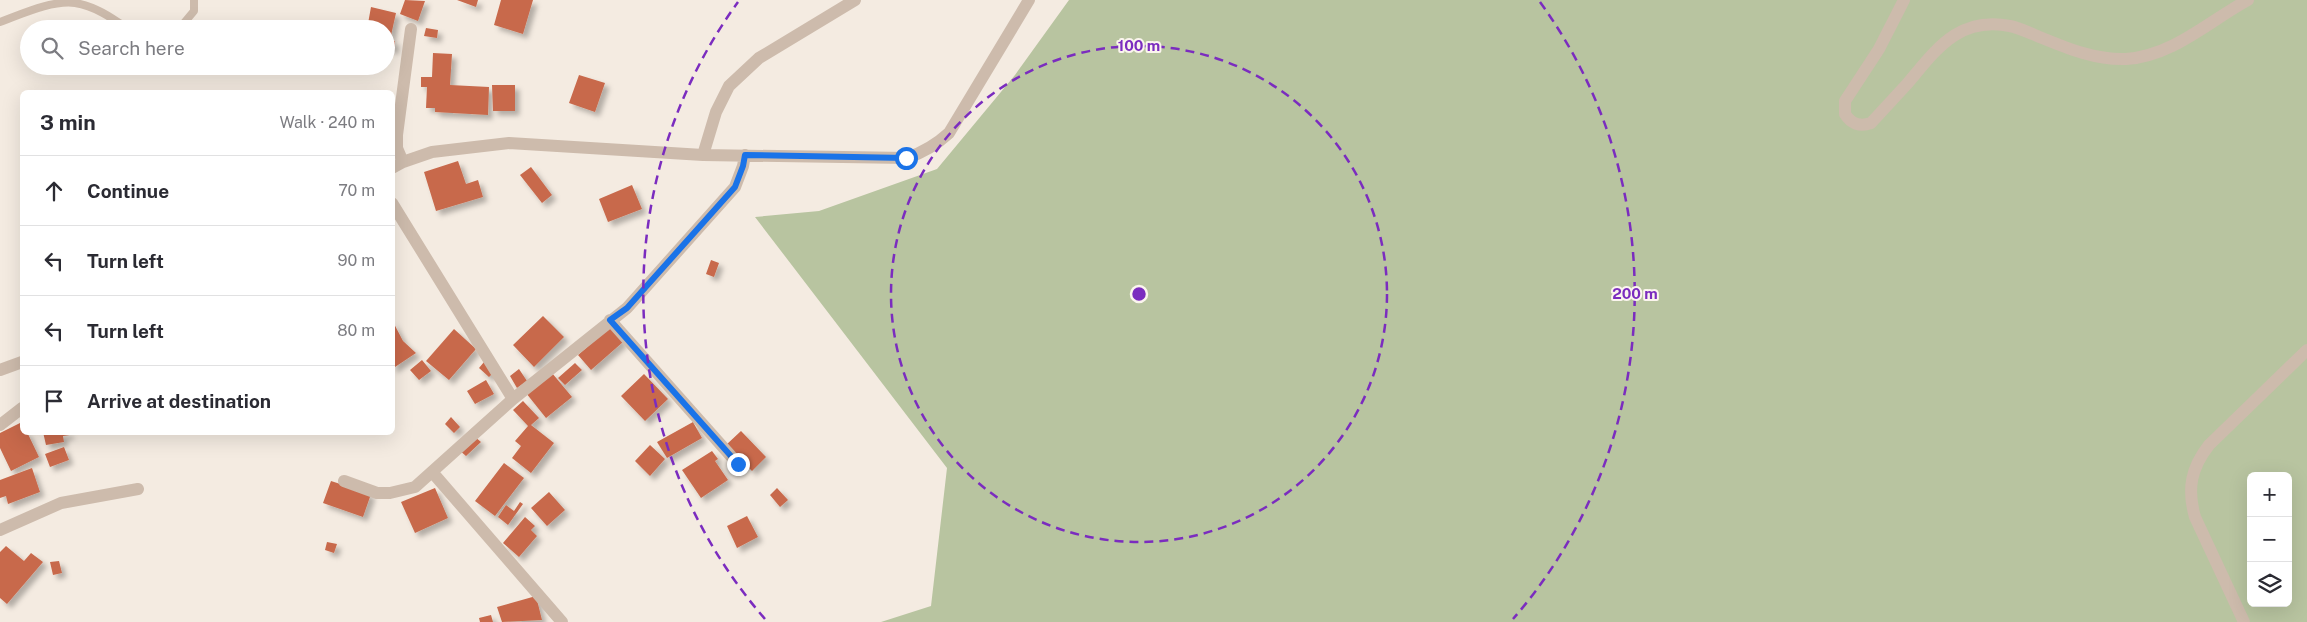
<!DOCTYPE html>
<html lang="en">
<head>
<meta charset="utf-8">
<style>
  :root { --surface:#fff; --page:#f7f7f7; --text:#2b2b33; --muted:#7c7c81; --line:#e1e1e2 }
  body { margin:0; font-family:"Public Sans",sans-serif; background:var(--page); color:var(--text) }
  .controls { position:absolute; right:15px; bottom:15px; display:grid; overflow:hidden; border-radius:8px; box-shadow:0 5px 20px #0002 }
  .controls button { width:45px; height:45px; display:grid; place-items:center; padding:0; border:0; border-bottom:1px solid var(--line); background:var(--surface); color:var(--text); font:25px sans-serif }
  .stop { position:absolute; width:15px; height:15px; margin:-11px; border:4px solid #1a73e8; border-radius:50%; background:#fff }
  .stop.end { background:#1a73e8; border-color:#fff; box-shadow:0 1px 5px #0008 }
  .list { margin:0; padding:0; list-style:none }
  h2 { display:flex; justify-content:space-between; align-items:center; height:65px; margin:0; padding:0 20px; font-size:21px }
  h2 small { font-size:16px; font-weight:400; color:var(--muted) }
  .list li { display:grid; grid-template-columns:32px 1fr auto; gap:15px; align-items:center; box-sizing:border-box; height:70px; padding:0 20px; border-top:1px solid var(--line) }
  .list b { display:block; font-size:19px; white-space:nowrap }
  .list em { font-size:16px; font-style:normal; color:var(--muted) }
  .icon { flex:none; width:28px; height:28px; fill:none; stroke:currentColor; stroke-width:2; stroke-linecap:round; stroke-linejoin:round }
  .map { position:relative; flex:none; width:2307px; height:622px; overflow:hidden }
  .search { position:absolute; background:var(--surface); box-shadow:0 5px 20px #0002; left:20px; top:20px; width:375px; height:55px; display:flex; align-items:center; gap:12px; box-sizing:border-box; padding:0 18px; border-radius:28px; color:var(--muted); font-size:19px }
  .panel { position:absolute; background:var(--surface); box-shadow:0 5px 20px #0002; left:20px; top:90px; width:375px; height:345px; border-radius:8px }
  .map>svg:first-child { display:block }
  .green { fill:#b8c4a0; fill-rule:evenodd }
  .building { fill:#c8694b; filter:url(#shadow) }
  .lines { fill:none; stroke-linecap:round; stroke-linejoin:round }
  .service { stroke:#cdbbac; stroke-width:8 }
  .minor { stroke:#cdbbac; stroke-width:12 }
  .route { stroke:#1a73e8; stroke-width:6 }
  .ring { fill:none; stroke:#7b2cbf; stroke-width:2.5; stroke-dasharray:9 6 }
  .centre { fill:#7b2cbf; stroke:#fbf5ee; stroke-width:2.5 }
  .ring-label { font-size:15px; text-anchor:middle; font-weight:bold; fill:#7b2cbf; stroke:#fbf5ee; stroke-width:4; stroke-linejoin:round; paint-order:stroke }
</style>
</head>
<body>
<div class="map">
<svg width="2307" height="622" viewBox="0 0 2307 622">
  <defs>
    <filter id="shadow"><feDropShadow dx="4.5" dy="4.5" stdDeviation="2.5" flood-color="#0004"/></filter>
  </defs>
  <rect width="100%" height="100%" fill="#f4ebe1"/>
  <path class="green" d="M1069 0H2307V622H881L931 606 947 468 755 217 819 211 937 169 1015 75ZM2251 476H2288V603H2251Z"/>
  <path class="building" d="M405 0 425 1 418 21 400 14Z
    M457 0H478L476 7Z
    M501 0H533L523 34 494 25Z
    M371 7 396 13 390 40 395 41 394 50 386 48V29H367Z
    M426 28 438 30 437 38 424 36Z
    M433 53 452 54 450 85 489 87 488 115 435 112V108H426L427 87H421V77H432Z
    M579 75 605 83 595 112 569 103Z
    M492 85H515V111H493Z
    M458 161 466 184 478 180 483 197 436 211 424 172Z
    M531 167 552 195 542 203 520 175Z
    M632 185 642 209 608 222 599 199Z
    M711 260 719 263 714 277 706 274Z
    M543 316 564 337 534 367 513 345Z
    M392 320 403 341 416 353 392 369Z
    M610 327 623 342 591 370 578 355Z
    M454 329 476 349 449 380 426 361Z
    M422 360 431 371 419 380 410 370Z
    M484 362 495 371 489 377 479 368Z
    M575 363 582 370 565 385 558 378Z
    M519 369 527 381 517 388 510 376Z
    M552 373 572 397 546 418 526 393Z
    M644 374 668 399 645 421 621 396Z
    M486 380 494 394 475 404 467 391Z
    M523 401 539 418 531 425 554 443 531 473 512 458 521 446 515 441 528 426 513 410Z
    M451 417 460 427 454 433 445 424Z
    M22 422V432H27L39 457 11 471 0 448V433Z
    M693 422 702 438 667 458 657 442Z
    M741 431 766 457 752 471 726 445Z
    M43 432H69L70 435 63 436 64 442 46 445Z
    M474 436 481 442 466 456 459 450Z
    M650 445 665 459 650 476 635 461Z
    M64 447 69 460 50 467 45 454Z
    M712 451 718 459 715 461 728 480 701 498 682 470Z
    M504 463 524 478 495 516 475 501Z
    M32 468 40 492 8 504 6 496 0 498V480Z
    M331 481 371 494 363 517 323 503Z
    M435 488 448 518 415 533 401 502Z
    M777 488 788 500 780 507 770 495Z
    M549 492 565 510 547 526 531 508Z
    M520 502 523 504 508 525 498 517 506 505 514 511Z
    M747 516 758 537 737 548 727 526Z
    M525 517 535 526 531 530 537 536 519 557 503 543Z
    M327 542 337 544 334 553 325 550Z
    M6 546 24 561 31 553 43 562 7 604 0 598V552Z
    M59 561 62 573 53 575 50 562Z
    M536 596 542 620 502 622 497 607Z
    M491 615 493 622H480L479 618Z"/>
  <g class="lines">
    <path class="service" d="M0 22C22 14 52 0 75 3 95 6 112 18 128 29
      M179 29 194 11V0"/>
    <path class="minor" d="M1904 0 1879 49 1845 101V114C1851 124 1860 127 1871 123 1883 110 1895 97 1907 84 1936 50 1958 16 2010 26 2020 28 2032 34 2042 38 2069 49 2096 60 2126 59 2173 56 2209 21 2248 0
      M703 155 716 112 729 86 759 58 855 0
      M403 162 397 148V135L411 29
      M392 168 403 162 432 152 509 143 703 155 907 158C924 152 936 145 949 133L1029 0
      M392 203 513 399
      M610 320 738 464
      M0 370 22 362
      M0 425 22 408
      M433 473 562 622
      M344 481 377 493H390L415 487 513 399 627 308 735 187 743 166 745 155
      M0 530 61 503 138 489
      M2244 622 2195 517C2187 489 2191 468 2209 445L2307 350"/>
  </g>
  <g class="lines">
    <path class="route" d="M738 464 610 320 627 308 735 187 743 166 745 155 906 158"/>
  </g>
  <g class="ring">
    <circle cx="1139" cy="294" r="248"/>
    <path d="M765 619A496 496 0 0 1 738 2M1540 2A496 496 0 0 1 1513 619"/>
  </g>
  <circle cx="1139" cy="294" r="8" class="centre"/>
  <g class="ring-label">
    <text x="1139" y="51">100 m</text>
    <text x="1635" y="299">200 m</text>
  </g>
</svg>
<div class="controls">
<button>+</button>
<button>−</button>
<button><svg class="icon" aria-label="layers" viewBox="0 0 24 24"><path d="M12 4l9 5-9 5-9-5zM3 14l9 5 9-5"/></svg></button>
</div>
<div class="stop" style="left:906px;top:158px"></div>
<div class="stop end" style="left:738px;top:464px"></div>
<div class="search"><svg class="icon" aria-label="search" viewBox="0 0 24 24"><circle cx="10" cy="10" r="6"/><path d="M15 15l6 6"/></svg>Search here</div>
<section class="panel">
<h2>3 min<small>Walk · 240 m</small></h2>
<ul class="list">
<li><svg class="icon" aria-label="ahead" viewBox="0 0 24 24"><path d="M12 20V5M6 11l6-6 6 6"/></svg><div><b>Continue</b></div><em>70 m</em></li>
<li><svg class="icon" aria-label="left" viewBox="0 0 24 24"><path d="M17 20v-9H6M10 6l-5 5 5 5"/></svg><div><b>Turn left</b></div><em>90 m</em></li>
<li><svg class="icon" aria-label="left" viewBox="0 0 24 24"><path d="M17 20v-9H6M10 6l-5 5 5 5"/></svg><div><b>Turn left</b></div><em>80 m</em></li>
<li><svg class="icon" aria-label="arrive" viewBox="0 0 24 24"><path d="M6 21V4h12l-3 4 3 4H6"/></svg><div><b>Arrive at destination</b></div></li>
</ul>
</section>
</div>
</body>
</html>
